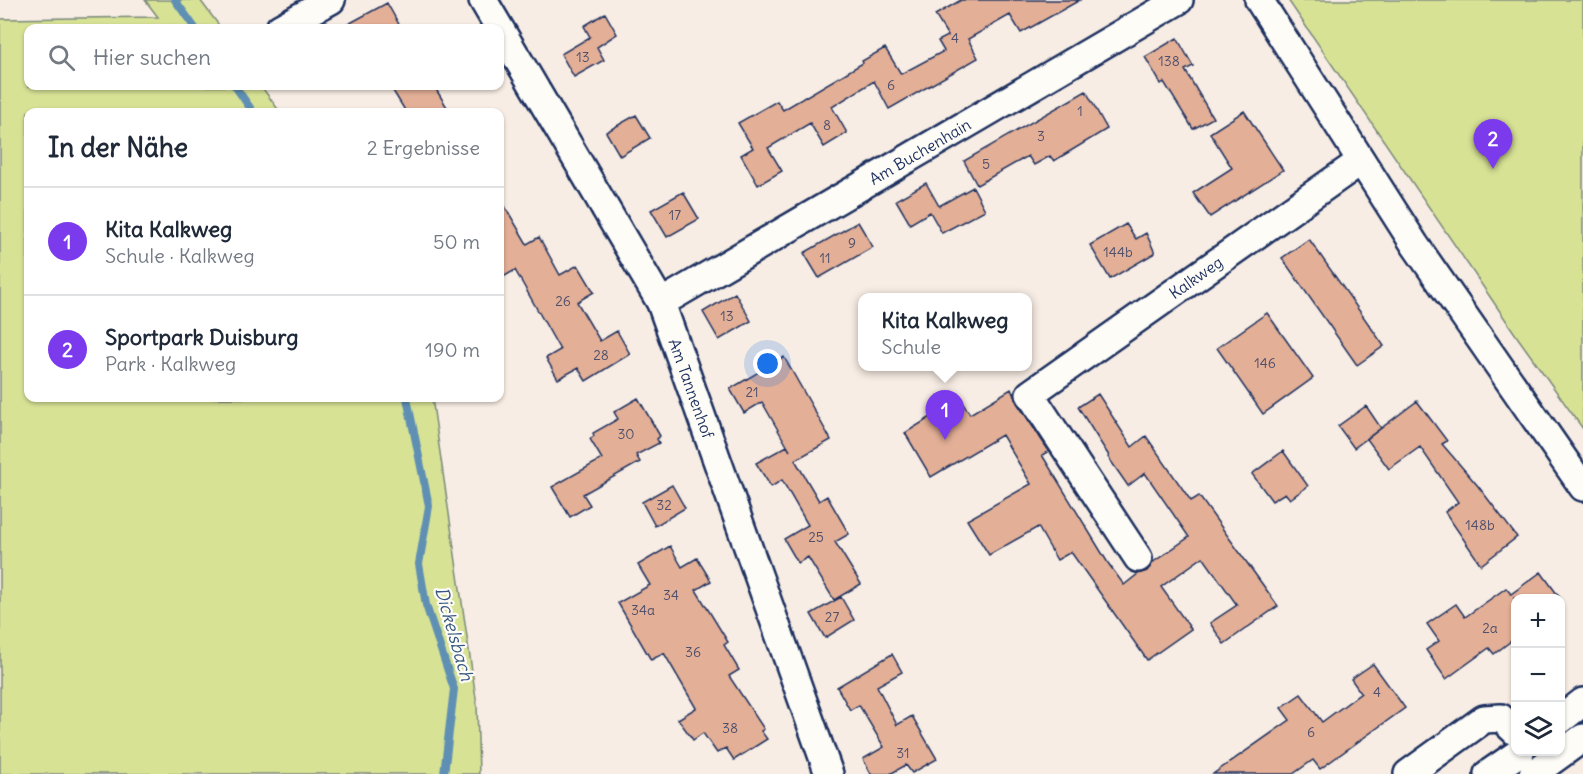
<!DOCTYPE html>
<html lang="de">
<head>
<meta charset="utf-8">
<style>
  :root { --surface:#fff; --page:#f6f6f7; --text:#1f2937; --muted:#747a83; --line:#e0e1e3; --accent:#7c3aed }
  body { margin:0; font-family:Delius,sans-serif; background:var(--page); color:var(--text) }
  .controls { position:absolute; right:18px; bottom:18px; display:grid; overflow:hidden; border-radius:12px; box-shadow:0 2px 4px #0004 }
  .controls button { width:54px; height:54px; display:grid; place-items:center; padding:0; border:0; border-bottom:2px solid var(--line); background:var(--surface); color:var(--text); font:30px sans-serif }
  .you { position:absolute; left:768px; top:364px; width:21px; height:21px; margin:-15px; border:4px solid #fff; border-radius:50%; background:#1a73e8; box-shadow:0 0 0 9px #1a73e833 }
  .badge { display:grid; place-items:center; width:39px; height:39px; border-radius:50%; background:var(--accent); color:#fff; font-size:20px; font-weight:700 }
  .pin { position:absolute; translate:-50% -50px; filter:drop-shadow(0 2px 3px #0008) }
  .pin::after { content:''; position:absolute; top:32px; width:21px; height:18px; background:inherit; clip-path:polygon(0 0,100% 0,50% 100%) }
  .popup { position:absolute; left:858px; top:293px; width:174px; height:78px; box-sizing:border-box; display:grid; place-content:center; border-radius:12px; background:var(--surface); filter:drop-shadow(0 2px 4px #0005); font-size:20px; white-space:nowrap; color:var(--muted) }
  .popup b { font-size:22px; color:var(--text) }
  .popup::after { content:''; position:absolute; left:50%; top:100%; margin-left:-12px; border:12px solid transparent; border-top-color:var(--surface) }
  .list { margin:0; padding:0; list-style:none }
  h2 { display:flex; justify-content:space-between; align-items:center; height:78px; margin:0; padding:0 24px; font-size:26px }
  h2 small { font-size:20px; font-weight:400; color:var(--muted) }
  .list li { display:grid; grid-template-columns:39px 1fr auto; gap:18px; align-items:center; box-sizing:border-box; height:108px; padding:0 24px; border-top:2px solid var(--line) }
  .list b { display:block; font-size:22px; white-space:nowrap }
  .list p { margin:0; font-size:20px; white-space:nowrap; color:var(--muted) }
  .list em { font-size:20px; font-style:normal; color:var(--muted) }
  .icon { flex:none; width:33px; height:33px; fill:none; stroke:currentColor; stroke-width:2; stroke-linecap:round; stroke-linejoin:round }
  .map { position:relative; flex:none; width:1583px; height:774px; overflow:hidden }
  .search { position:absolute; background:var(--surface); box-shadow:0 2px 4px #0004; left:24px; top:24px; width:480px; height:66px; display:flex; align-items:center; gap:15px; box-sizing:border-box; padding:0 21px; border-radius:12px; color:var(--muted); font-size:22px }
  .panel { position:absolute; background:var(--surface); box-shadow:0 2px 4px #0004; left:24px; top:108px; width:480px; height:294px; border-radius:12px }
  .map>svg:first-child { display:block }
  .green { fill:#d7e295; stroke:#79887a; stroke-width:1.5 }
  .lines { fill:none; stroke-linecap:round; stroke-linejoin:round }
  .stream { stroke:#5f90b4; stroke-width:8 }
  .building { fill:#e3af96; stroke:#1b2f5e; stroke-width:1.5 }
  .minor-casing { stroke:#1b2f5e; stroke-width:32 }
  .minor { stroke:#fdfcf7; stroke-width:27 }
  .labels { text-anchor:middle; stroke-width:4.5; stroke-linejoin:round; paint-order:stroke }
  .number-label { font-size:14px; fill:#4d4f6c }
  .street-label { font-size:16px; fill:#1b2f5e; stroke:#fdfcf7 }
  .water-label { font-size:18px; font-style:italic; fill:#375882; stroke:#fdfcf7 }
</style>
</head>
<body>
<div class="map">
<svg width="1583" height="774" viewBox="0 0 1583 774">
  <rect width="100%" height="100%" fill="#f8ede4"/>
  <filter id="ink" filterUnits="userSpaceOnUse"><feTurbulence type="fractalNoise" baseFrequency=".0167" numOctaves="2"/><feDisplacementMap in="SourceGraphic" scale="12" xChannelSelector="R" yChannelSelector="G"/><feConvolveMatrix kernelMatrix="1 2 1 2 8 2 1 2 1" color-interpolation-filters="sRGB"/></filter>
  <g filter="url(#ink)">
    <path class="green" d="M145 0H200L221 28H28V86H261L280 112H28V398H432L477 705 479 774H0V19L158 17Z
      M1288 0H1583V429L1518 338Z"/>
    <g class="lines">
      <path class="stream" d="M175 0 195 28
        M235 86 253 112
        M407 398 429 506 419 564 426 605 454 689 444 774"/>
    </g>
    <path class="building" d="M961 0H1080L1021 33 1010 15 968 39 978 58 889 109 874 81 832 107 847 133 824 147 810 123 768 148 782 171 758 185 741 155 753 148 738 123 777 101 783 110 863 63 862 61 885 48 901 74 944 51 938 41 948 36 935 15Z
      M387 3 401 28H341Z
      M605 13 617 34 597 47 604 60 574 77 561 54 590 37 584 26Z
      M1177 38 1193 66 1185 70 1213 118 1193 129 1164 82 1161 84 1145 57Z
      M390 86H434L450 112H406Z
      M1086 91 1107 129 1054 161 1050 156 1034 165 1028 156 977 185 964 161Z
      M1244 111 1283 170 1210 217 1193 193 1232 168 1210 133Z
      M636 115 650 138 620 156 606 132Z
      M926 183 939 206 973 187 985 210 942 233 930 212 910 224 896 200Z
      M683 192 699 219 667 237 651 210Z
      M500 198 527 244 539 237 560 275 578 265 594 292 577 302 600 341 617 331 630 354 586 381 578 368 558 379 546 358 560 350 515 270 500 279Z
      M858 222 873 247 819 278 804 253Z
      M1126 224 1136 239 1146 233 1155 253 1110 279 1090 245Z
      M1309 239 1384 346 1357 365 1282 258Z
      M735 293 751 321 719 340 703 312Z
      M1267 313 1313 378 1263 414 1217 348Z
      M784 357 831 440 795 460 819 501 827 496 849 534 835 542 861 584 834 600 808 557 798 563 784 539 808 525 782 480 771 487 756 463 787 446 790 451 762 402 744 413 730 389Z
      M1011 389 1017 403 1049 451 1042 455 1108 563 1124 585 1138 574 1147 571 1152 563 1189 537 1145 473 1128 486 1108 457 1109 456 1078 407 1098 394 1132 447 1146 436 1191 501 1199 496 1278 606 1224 644 1210 623 1237 605 1203 557 1161 587 1191 629 1147 660 1071 552 1057 560 1038 527 989 555 967 520 1031 484 1002 435 931 477 905 433 960 399 970 414Z
      M638 398 660 436 657 439 659 443 636 455 640 462 583 494 590 505 570 517 552 487 602 459 590 439 594 436 593 433 618 419 614 412Z
      M1417 401 1447 441 1442 444 1478 486 1517 537 1481 565 1445 512 1458 502 1420 447 1389 469 1367 439Z
      M1366 406 1381 428 1354 448 1338 426Z
      M1283 451 1308 486 1290 499 1285 493 1272 501 1252 474Z
      M672 485 685 508 655 526 642 502Z
      M670 546 682 567 697 558 711 581 696 590 728 642 724 645 739 670 729 676 764 729 761 731 767 739 734 760 726 748 717 753 703 733 693 740 678 719 696 708 664 653 651 660 618 603 650 585 638 565Z
      M1541 572 1560 598H1514L1515 638 1494 654 1489 648 1446 679 1426 650 1439 641 1427 624 1456 604 1465 617 1506 588 1511 594Z
      M841 597 854 620 825 638 811 614Z
      M892 654 902 672 877 686 897 725 912 716 937 759 912 773 906 765 890 774H871L863 759 884 747 859 705 850 710 837 687Z
      M1373 664 1405 708 1320 769 1313 760 1293 774H1213L1290 720 1281 708 1301 694 1322 722 1361 693 1351 679Z"/>
    <g class="lines">
      <defs>
        <g id="minor">
          <path id="s1" d="M483 0 661 303 829 774"/>
          <path d="M1259 0 1415 245 1583 487"/>
          <path d="M280 28 331 0"/>
          <path id="s2" d="M661 303 1179 0"/>
          <path id="s3" d="M1138 558 1030 394 1361 161"/>
          <path d="M1560 720 1583 702"/>
          <path d="M1408 774 1484 719 1501 718 1516 732"/>
          <path d="M1488 774 1520 752"/>
          <path d="M1533 774 1583 738"/>
        </g>
      </defs>
      <use href="#minor" class="minor-casing"/>
      <use href="#minor" class="minor"/>
    </g>
  </g>
  <g class="labels">
    <g class="number-label">
      <text x="955" y="43">4</text>
      <text x="583" y="62">13</text>
      <text x="1169" y="66">138</text>
      <text x="891" y="90">6</text>
      <text x="1080" y="116">1</text>
      <text x="827" y="130">8</text>
      <text x="1041" y="141">3</text>
      <text x="986" y="169">5</text>
      <text x="675" y="220">17</text>
      <text x="852" y="248">9</text>
      <text x="1118" y="257">144b</text>
      <text x="825" y="263">11</text>
      <text x="563" y="306">26</text>
      <text x="727" y="321">13</text>
      <text x="601" y="360">28</text>
      <text x="1265" y="368">146</text>
      <text x="752" y="397">21</text>
      <text x="626" y="439">30</text>
      <text x="664" y="510">32</text>
      <text x="1480" y="530">148b</text>
      <text x="816" y="542">25</text>
      <text x="671" y="600">34</text>
      <text x="643" y="615">34a</text>
      <text x="832" y="622">27</text>
      <text x="1490" y="633">2a</text>
      <text x="693" y="657">36</text>
      <text x="1377" y="697">4</text>
      <text x="730" y="733">38</text>
      <text x="1311" y="737">6</text>
      <text x="903" y="758">31</text>
    </g>
    <g class="street-label">
      <text dy="6" stroke="none"><textPath href="#s2" startOffset="300">Am Buchenhain</textPath></text>
      <text dy="6" stroke="none"><textPath href="#s3" startOffset="399">Kalkweg</textPath></text>
      <text dy="6" stroke="none"><textPath href="#s1" startOffset="442">Am Tannenhof</textPath></text>
    </g>
    <g class="water-label">
      <text transform="translate(454 634) rotate(74)" y="6">Dickelsbach</text>
    </g>
  </g>
</svg>
<div class="controls">
<button>+</button>
<button>−</button>
<button><svg class="icon" aria-label="layers" viewBox="0 0 24 24"><path d="M12 4l9 5-9 5-9-5zM3 14l9 5 9-5"/></svg></button>
</div>
<div class="you"></div>
<div class="pin badge" style="left:945px;top:440px">1</div>
<div class="popup"><b>Kita Kalkweg</b>Schule</div>
<div class="pin badge" style="left:1493px;top:169px">2</div>
<div class="search"><svg class="icon" aria-label="search" viewBox="0 0 24 24"><circle cx="10" cy="10" r="6"/><path d="M15 15l6 6"/></svg>Hier suchen</div>
<section class="panel">
<h2>In der Nähe<small>2 Ergebnisse</small></h2>
<ul class="list">
<li><span class="badge">1</span><div><b>Kita Kalkweg</b><p>Schule · Kalkweg</p></div><em>50 m</em></li>
<li><span class="badge">2</span><div><b>Sportpark Duisburg</b><p>Park · Kalkweg</p></div><em>190 m</em></li>
</ul>
</section>
</div>
</body>
</html>
